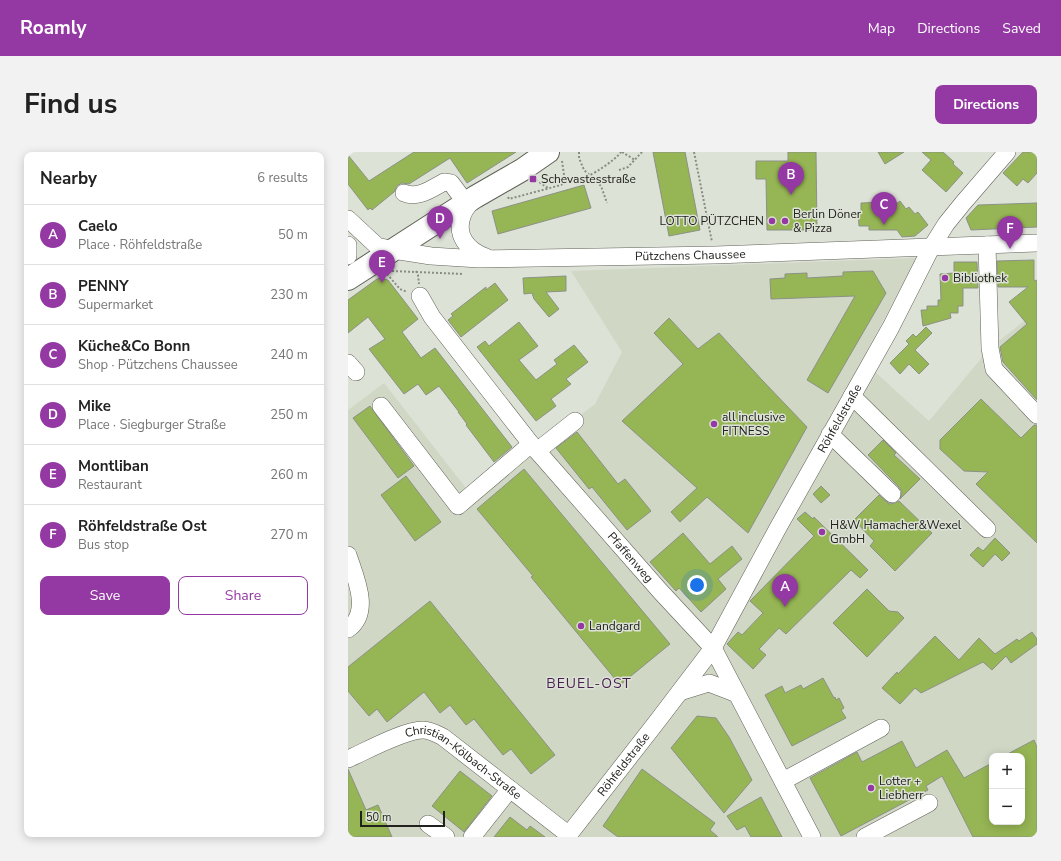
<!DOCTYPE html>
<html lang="en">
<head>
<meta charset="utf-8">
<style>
  :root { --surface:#fff; --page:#f2f2f2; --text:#222; --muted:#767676; --line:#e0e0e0; --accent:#9438a3 }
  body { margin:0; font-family:"Nunito Sans",sans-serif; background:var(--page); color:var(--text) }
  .controls { position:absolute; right:12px; bottom:12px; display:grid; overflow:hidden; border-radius:8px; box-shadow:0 2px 10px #0003 }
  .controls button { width:36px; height:36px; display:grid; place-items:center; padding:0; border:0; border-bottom:1px solid var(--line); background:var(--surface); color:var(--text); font:20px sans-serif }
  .scale { position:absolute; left:12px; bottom:10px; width:85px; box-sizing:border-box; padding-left:4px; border:2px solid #21221e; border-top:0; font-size:11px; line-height:14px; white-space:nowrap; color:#21221e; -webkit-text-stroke:3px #dde2d6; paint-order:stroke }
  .you { position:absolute; left:349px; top:433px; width:14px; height:14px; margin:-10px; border:3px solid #fff; border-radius:50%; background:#1a73e8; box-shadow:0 0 0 6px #1a73e833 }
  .badge { display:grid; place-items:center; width:26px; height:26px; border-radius:50%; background:var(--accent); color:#fff; font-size:13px; font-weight:700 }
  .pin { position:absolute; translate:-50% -33px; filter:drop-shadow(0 1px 2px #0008) }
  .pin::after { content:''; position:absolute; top:21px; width:14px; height:12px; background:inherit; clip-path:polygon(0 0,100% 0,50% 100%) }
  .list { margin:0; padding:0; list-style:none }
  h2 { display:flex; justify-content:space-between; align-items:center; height:52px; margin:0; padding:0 16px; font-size:17px }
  h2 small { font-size:13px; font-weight:400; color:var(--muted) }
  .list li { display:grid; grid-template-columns:26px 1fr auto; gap:12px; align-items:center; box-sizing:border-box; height:60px; padding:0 16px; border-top:1px solid var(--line) }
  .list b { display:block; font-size:15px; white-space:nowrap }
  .list p { margin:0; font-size:13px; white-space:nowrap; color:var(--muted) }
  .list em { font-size:13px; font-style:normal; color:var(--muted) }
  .actions { display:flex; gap:8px; padding:12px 16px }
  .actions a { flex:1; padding:9px 0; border:1px solid var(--accent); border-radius:8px; text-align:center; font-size:14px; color:var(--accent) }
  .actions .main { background:var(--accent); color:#fff }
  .map { position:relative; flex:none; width:689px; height:685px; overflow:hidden; border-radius:8px }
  header { display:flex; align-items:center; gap:24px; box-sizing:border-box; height:56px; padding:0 20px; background:var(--accent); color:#fff }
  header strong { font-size:19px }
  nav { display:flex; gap:22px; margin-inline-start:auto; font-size:14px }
  .intro { display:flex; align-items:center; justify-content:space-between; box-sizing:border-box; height:96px; padding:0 24px }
  h1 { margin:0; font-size:28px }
  .button { padding:10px 18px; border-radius:8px; background:var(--accent); color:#fff; font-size:14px; font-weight:700 }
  main { display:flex; gap:24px; padding:0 24px }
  aside { flex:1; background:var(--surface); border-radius:8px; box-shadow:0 2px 10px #0003 }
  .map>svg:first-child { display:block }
  .built { fill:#d0d7c5; fill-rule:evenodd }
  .building { fill:#96b554; stroke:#8c9186 }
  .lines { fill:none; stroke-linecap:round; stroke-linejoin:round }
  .minor-casing { stroke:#5f6258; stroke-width:18 }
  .major-casing { stroke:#5f6258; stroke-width:24 }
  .path { stroke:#888c83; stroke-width:2; stroke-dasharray:2 2; stroke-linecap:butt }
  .minor { stroke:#fff; stroke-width:17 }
  .major { stroke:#fff; stroke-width:22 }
  .poi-dot { fill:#9438a3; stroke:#dde2d6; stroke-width:1.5 }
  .labels { text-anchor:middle; stroke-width:3; stroke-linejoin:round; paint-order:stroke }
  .poi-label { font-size:12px; fill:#21221e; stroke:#dde2d6; text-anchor:start }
  .street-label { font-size:12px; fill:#21221e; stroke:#dde2d6 }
  .quarter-label { font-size:14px; letter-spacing:1px; fill:#481d50; stroke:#dde2d6 }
</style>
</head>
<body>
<header>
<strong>Roamly</strong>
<nav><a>Map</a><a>Directions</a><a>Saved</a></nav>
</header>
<div class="intro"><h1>Find us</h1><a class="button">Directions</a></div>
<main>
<aside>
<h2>Nearby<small>6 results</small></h2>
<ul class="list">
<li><span class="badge">A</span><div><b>Caelo</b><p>Place · Röhfeldstraße</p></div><em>50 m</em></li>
<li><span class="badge">B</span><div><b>PENNY</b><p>Supermarket</p></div><em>230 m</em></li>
<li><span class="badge">C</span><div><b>Küche&amp;Co Bonn</b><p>Shop · Pützchens Chaussee</p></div><em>240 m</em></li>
<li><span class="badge">D</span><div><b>Mike</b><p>Place · Siegburger Straße</p></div><em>250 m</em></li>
<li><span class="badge">E</span><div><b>Montliban</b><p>Restaurant</p></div><em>260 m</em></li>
<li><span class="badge">F</span><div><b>Röhfeldstraße Ost</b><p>Bus stop</p></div><em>270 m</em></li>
</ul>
<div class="actions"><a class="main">Save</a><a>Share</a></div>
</aside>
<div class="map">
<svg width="689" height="685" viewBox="0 0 689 685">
  <rect width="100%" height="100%" fill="#dde2d6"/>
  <path class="built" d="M569 106 514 208 581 269 642 196 689 159V685H0V258L36 231 125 345 247 252 274 200 223 119ZM644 604H674V670H644Z"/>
  <path class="building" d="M66 0H168L119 31 102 6 61 32 54 31 49 34 46 40 24 58 22 56 20 58 0 32V3L21 29Z
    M305 0H337L352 78 321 84Z
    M440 0H468L469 78H419L418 27H408V9H440Z
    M530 0H556L537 12Z
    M574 0H595L606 10 605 12 615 21 598 40 574 18 583 8Z
    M675 0H686L689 2V21L680 31 675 27 669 34 655 21Z
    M236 33 243 56 150 82 144 59Z
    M552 49 558 57 561 55 567 62 570 60 580 73 567 84 554 85 549 78H521V74H511L510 60H513V51L536 50V61Z
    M689 51V75L623 78 618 66 630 53Z
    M686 108V128L687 129 689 128V248L655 210 652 195 679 172 661 150 680 135H650L649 109Z
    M606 110H629L630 136H615V154H610V161H602L603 166 575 174 573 158H579V154H590V148H593L592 122 606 121Z
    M525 119 538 141 480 241 459 228 507 144 423 147 422 127 437 126V122L459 121V126L495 124V120Z
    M218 124V139L198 140 211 157 201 165 186 147 184 141 176 142 175 126Z
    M33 126 40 128 70 167 54 180 73 206 87 196 164 295 146 310 118 273 119 272 110 260H111L91 234 78 243 70 232 56 242 21 197 37 187 20 165 0 181V148L29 127Z
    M147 131 160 148 113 185 100 168 105 164 103 162 138 135V138Z
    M321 166 350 197 371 181 414 228 459 275 400 381 359 345 332 370 323 360 349 336 274 269 335 212 306 181Z
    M171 170 190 194 171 208 188 228 209 212 206 208 226 193 240 210 218 227 223 232 203 247 208 254 188 269 129 195 137 189 141 194Z
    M578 175 584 181 567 198 581 212 571 222 561 212 552 222 542 211 561 192 558 189 565 182 568 185Z
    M633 247 673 286 686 273H689V391L628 332 640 320 616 319 592 297V288Z
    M22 254 66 314 50 326 5 266Z
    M229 280 270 332 277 327 303 359 279 378 244 335 241 337 208 296Z
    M535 288 548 301 546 303 572 327 552 347 554 340 551 335 520 303Z
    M176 317 322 492 272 533 183 425 185 424 129 357Z
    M58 324 93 370 67 389 33 343Z
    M473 334 482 343 473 351 465 342Z
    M531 343 541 352 547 351 551 349 584 381 547 419 522 394 526 389 506 368Z
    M457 360 465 367 466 365 520 418 512 426 503 418 438 482 431 476 411 497 418 503 405 517 379 492 390 480 394 483 415 461 402 449 466 384 449 367Z
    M335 381 362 412 384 394 394 407 370 427 378 437 353 460 331 436 328 439 302 410Z
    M647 386 662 401 654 409 647 402 635 415 622 403 630 395 635 399Z
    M519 437 541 459 550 460 556 466 519 505 485 471Z
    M82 449 207 603 183 622 163 597 155 603 126 567 118 573 102 553 92 561 76 540 39 570 29 557 21 564 0 539V515Z
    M684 480 689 487V492L663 511 658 504 644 518 635 510 573 541 567 536 552 552 534 536 549 520 550 522 587 484 611 508 631 486 647 502 669 487 671 489Z
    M475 526 486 546 487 545 488 548 491 546 496 556 493 558 498 566 444 594 417 543 434 534 437 541 453 533 455 537Z
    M349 564 368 566 381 585 404 628 376 661 323 596Z
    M686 588 689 595V685H625L594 624 578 634 580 638 493 684 462 626 509 600 514 610 554 589 568 616 599 598 616 626 644 611V670H674V604H656Z
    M0 617 18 658 30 653 44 685H0Z
    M294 617 367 671 362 678 370 685H270L255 674Z
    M112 619 144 644 116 680 84 654Z
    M413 645 434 685H403L397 674 389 678 379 664Z
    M162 665 179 678 182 674 197 685H146Z"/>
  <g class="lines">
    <defs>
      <g id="minor">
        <path d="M56 41C70 47 83 37 96 30L103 31 118 51"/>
        <path d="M126 46C123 51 117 56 115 62 106 83 120 99 138 105"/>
        <path id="s1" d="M0 67 29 94 45 98 83 104 131 107 367 103 689 91"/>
        <path d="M0 93V104"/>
        <path d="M639 93 642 196 646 217 689 263"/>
        <path id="s2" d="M72 144 84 165 183 292 312 439 365 496 464 685"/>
        <path d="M0 211 8 220"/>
        <path d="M504 244 639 377"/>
        <path d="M33 254 110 354 183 292"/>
        <path d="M482 282 544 342"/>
        <path d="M189 299 227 269"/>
        <path d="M0 403C7 425 24 460 0 477"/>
        <path d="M332 540 361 531 387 541"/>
        <path id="s3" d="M0 607C18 599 56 578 75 578 82 578 89 582 95 585L221 683"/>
        <path d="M435 629 533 576"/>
        <path d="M80 672 98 685"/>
        <path d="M124 685 162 637"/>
        <path id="s4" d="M219 685 311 567 365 496 431 374 543 175 583 96 598 72 615 51 659 0"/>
        <path d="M517 685 581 651"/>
      </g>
      <path id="major" d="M0 127 127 45 174 18 200 0"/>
    </defs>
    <use href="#minor" class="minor-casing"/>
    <use href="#major" class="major-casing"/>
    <path class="path" d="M231 0V6L236 18 253 34 259 51
      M274 0 287 8
      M346 0 364 90
      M214 9 217 30
      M271 18 280 15 294 0
      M188 28 200 36
      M160 45 161 47 213 33C221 27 231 27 240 24 249 20 267 8 273 0
      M44 119 115 122
      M68 119 70 123 71 132
      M39 122 52 137 59 140"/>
    <use href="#minor" class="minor"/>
    <use href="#major" class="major"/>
  </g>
  <g class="poi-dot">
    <rect x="181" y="23" width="8" height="8" rx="2"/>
    <circle cx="424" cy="69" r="4"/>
    <circle cx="437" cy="69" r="4"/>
    <circle cx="597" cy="126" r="4"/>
    <circle cx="366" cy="272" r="4"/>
    <circle cx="474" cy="380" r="4"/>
    <circle cx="233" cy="474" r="4"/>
    <circle cx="523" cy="636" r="4"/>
  </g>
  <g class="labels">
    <g class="poi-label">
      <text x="193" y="31">Schevastesstraße</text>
      <text x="445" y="66">Berlin Döner<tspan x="445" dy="14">&amp; Pizza</tspan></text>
      <text x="416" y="73" text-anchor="end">LOTTO PÜTZCHEN</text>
      <text x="605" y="130">Bibliothek</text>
      <text x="374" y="269">all inclusive<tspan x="374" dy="14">FITNESS</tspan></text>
      <text x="482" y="377">H&amp;W Hamacher&amp;Wexel<tspan x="482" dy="14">GmbH</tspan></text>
      <text x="241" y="478">Landgard</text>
      <text x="531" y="633">Lotter +<tspan x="531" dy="14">Liebherr</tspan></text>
    </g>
    <g class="street-label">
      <text dy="4" stroke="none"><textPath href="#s1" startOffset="354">Pützchens Chaussee</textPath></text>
      <text dy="4" stroke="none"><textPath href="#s4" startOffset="501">Röhfeldstraße</textPath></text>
      <text dy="4" stroke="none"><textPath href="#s2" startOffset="336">Pfaffenweg</textPath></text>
      <text dy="4" stroke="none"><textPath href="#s4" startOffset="92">Röhfeldstraße</textPath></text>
      <text dy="4" stroke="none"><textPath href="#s3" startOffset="131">Christian-Kölbach-Straße</textPath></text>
    </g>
    <g class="quarter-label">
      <text x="241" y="536">BEUEL-OST</text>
    </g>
  </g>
</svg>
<div class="controls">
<button>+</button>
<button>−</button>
</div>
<div class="scale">50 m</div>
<div class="you"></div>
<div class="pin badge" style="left:437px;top:455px">A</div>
<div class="pin badge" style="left:443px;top:43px">B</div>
<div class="pin badge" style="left:536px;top:73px">C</div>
<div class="pin badge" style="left:92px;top:87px">D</div>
<div class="pin badge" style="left:34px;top:131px">E</div>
<div class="pin badge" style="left:662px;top:97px">F</div>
</div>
</main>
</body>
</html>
